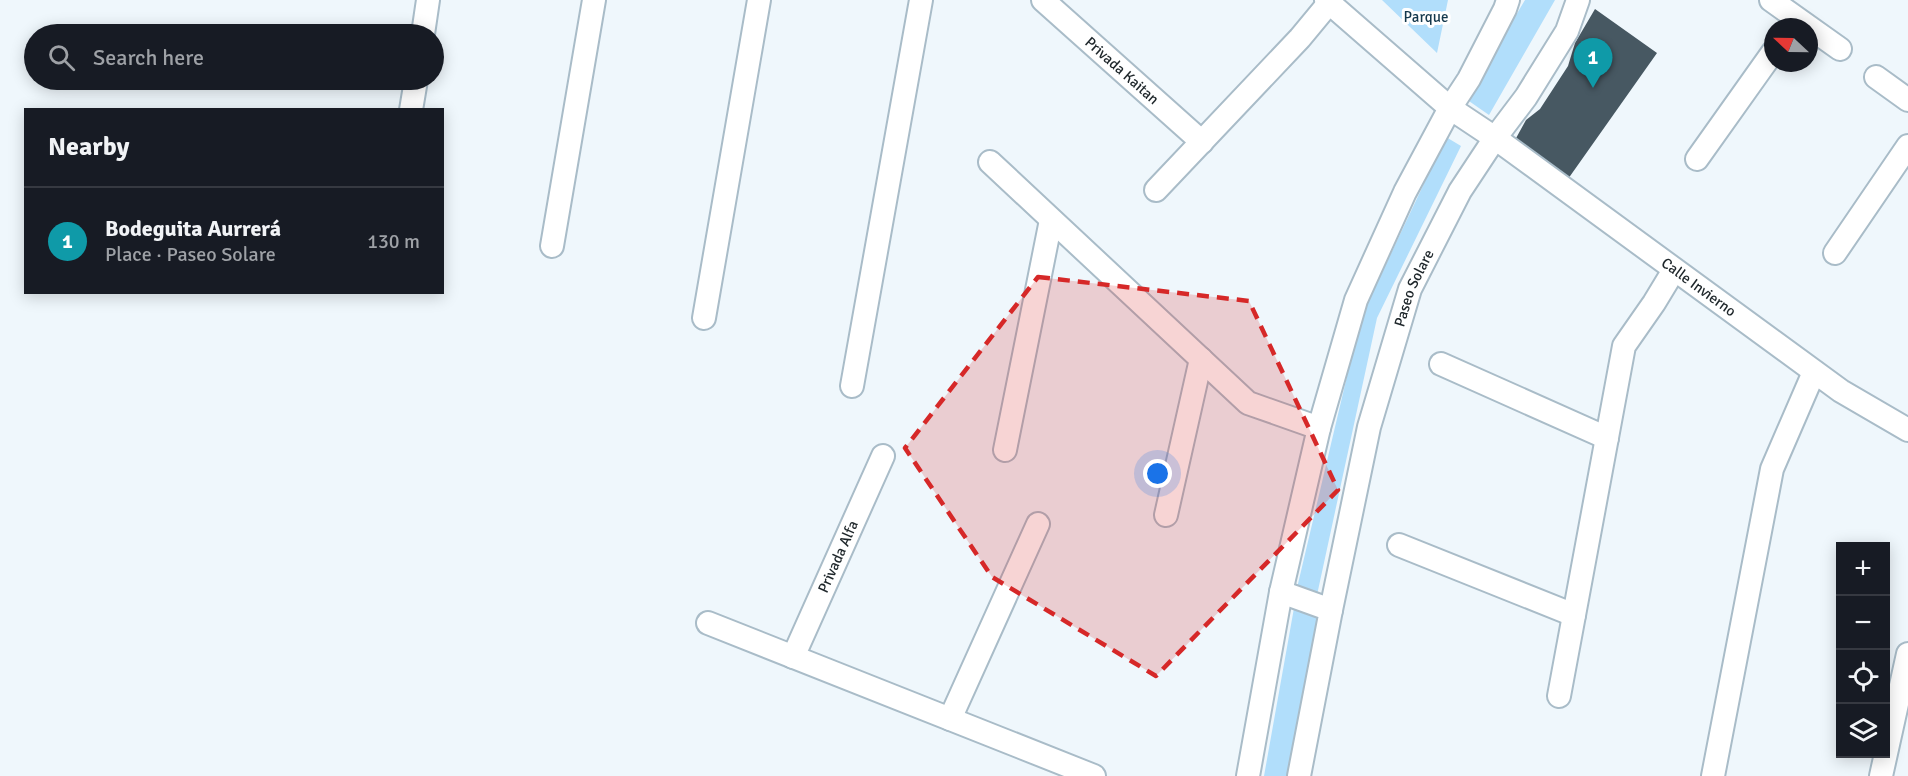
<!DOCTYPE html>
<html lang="en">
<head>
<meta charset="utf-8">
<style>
  :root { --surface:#171b24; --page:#242831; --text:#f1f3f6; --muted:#9ea1a6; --line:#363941; --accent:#c1a68e }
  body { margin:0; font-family:Signika,sans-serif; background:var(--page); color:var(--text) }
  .controls { position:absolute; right:18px; bottom:18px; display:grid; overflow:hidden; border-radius:0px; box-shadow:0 3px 15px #0003 }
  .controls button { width:54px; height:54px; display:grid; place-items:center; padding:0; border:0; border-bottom:2px solid var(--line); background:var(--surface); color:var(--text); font:30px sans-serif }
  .compass { position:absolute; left:1764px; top:18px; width:54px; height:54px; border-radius:50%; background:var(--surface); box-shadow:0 3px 15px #0003; rotate:292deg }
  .you { position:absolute; left:1158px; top:474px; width:21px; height:21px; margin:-15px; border:4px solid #fff; border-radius:50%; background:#1a73e8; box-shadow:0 0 0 9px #1a73e833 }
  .badge { display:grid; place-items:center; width:39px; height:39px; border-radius:50%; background:var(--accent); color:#fff; font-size:20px; font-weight:700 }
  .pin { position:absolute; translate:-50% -50px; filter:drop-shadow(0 2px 3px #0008) }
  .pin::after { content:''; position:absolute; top:32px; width:21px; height:18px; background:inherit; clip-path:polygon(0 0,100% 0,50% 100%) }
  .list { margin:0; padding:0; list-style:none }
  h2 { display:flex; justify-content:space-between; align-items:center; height:78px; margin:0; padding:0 24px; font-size:26px }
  h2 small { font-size:20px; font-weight:400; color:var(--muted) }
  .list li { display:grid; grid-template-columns:39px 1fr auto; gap:18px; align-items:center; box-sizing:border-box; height:108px; padding:0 24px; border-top:2px solid var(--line) }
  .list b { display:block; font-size:22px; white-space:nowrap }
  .list p { margin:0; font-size:20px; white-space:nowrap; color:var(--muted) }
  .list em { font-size:20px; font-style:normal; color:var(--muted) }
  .icon { flex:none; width:33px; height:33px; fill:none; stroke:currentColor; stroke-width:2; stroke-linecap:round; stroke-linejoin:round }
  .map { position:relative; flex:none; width:1908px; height:776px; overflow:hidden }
  .search { position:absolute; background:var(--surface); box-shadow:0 3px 15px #0003; left:24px; top:24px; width:420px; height:66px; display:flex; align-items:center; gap:15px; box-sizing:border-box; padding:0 21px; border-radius:33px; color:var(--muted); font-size:22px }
  .panel { position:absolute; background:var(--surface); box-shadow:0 3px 15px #0003; left:24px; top:108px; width:420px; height:186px; border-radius:0px }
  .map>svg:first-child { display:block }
  .green { fill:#b1defb }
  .building { fill:#475862 }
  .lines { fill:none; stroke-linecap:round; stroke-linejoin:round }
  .minor-casing { stroke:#a9bcc8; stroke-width:26 }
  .minor { stroke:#fff; stroke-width:22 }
  .marked { fill:#d62828; fill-opacity:0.2; stroke:#d62828; stroke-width:4.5; stroke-dasharray:12 8; stroke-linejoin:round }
  .labels { text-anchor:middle; stroke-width:6; stroke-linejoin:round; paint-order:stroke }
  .park-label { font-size:15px; fill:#14384c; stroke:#fff }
  .street-label { font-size:15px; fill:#1e262a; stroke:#fff }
</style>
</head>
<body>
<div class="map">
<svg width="1908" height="776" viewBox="0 0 1908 776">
  <rect width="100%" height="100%" fill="#eff7fc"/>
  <path class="green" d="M1382 0H1448L1437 53Z
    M1525 0H1555L1489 115 1466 99Z
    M1446 137 1461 146 1377 318 1317 595 1297 588 1361 317Z
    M1294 608 1319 616 1289 776H1264Z"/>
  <path class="building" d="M1595 9 1657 53 1568 179 1515 140 1526 120 1540 109 1568 66 1575 43Z"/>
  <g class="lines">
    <defs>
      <g id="minor">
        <path id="s1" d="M1043 0 1202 142"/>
        <path id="s2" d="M1326 0 1450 108 1495 138 1841 391 1908 430"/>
        <path d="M1771 0 1840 49"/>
        <path d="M423 34 428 0"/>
        <path d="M1876 77 1908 100"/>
        <path d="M411 110 416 80"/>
        <path d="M1697 159 1773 52"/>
        <path d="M990 162 1248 403 1319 428"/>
        <path d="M1156 190 1300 38 1329 3"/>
        <path d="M552 246 594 0"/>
        <path d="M1835 253 1908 146"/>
        <path d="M704 318 759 0"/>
        <path d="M1441 364 1607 438"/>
        <path d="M852 386 921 0"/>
        <path d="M1005 450 1051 220"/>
        <path d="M1166 515 1201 359"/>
        <path d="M1399 545 1574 615"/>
        <path d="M1281 592 1331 610 1299 776"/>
        <path id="s3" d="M1331 610 1369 427 1410 289 1460 191 1495 138 1526 97 1567 31 1578 0"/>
        <path d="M708 623 1094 776"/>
        <path id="s4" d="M793 657 883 456"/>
        <path d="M1559 696 1624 346 1654 303 1674 270"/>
        <path d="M950 719 1038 524"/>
        <path d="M1248 776 1281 592 1319 428 1356 300 1405 192 1450 108 1469 79 1505 9 1508 0"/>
        <path d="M1713 776 1772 469 1814 372"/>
        <path d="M1881 776 1908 654"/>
      </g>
    </defs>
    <use href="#minor" class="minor-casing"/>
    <use href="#minor" class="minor"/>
  </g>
  <path class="marked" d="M1038 277 1249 301 1338 490 1156 676 992 577 905 448Z"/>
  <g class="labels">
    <g class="park-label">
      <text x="1426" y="22">Parque</text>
    </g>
    <g class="street-label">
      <text dy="5" stroke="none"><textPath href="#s1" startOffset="106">Privada Kaitan</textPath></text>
      <text dy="5" stroke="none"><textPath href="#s3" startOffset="333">Paseo Solare</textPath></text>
      <text dy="5" stroke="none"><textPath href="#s2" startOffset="471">Calle Invierno</textPath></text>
      <text dy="5" stroke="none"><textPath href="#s4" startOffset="110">Privada Alfa</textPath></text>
    </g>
  </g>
</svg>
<div class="controls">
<button>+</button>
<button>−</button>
<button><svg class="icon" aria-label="locate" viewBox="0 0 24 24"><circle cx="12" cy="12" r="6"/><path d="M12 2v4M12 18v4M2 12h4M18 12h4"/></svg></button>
<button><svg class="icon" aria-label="layers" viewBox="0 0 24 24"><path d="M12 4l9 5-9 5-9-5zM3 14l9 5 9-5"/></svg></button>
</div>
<svg class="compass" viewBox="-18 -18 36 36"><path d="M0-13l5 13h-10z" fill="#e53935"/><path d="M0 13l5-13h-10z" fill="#9ea1a6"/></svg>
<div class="you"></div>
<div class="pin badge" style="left:1593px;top:88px;background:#0f9aa8">1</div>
<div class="search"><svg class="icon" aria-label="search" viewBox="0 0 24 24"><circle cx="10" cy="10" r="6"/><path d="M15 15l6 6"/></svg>Search here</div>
<section class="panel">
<h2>Nearby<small></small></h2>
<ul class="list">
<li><span class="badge" style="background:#0f9aa8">1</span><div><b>Bodeguita Aurrerá</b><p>Place · Paseo Solare</p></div><em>130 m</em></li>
</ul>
</section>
</div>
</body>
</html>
